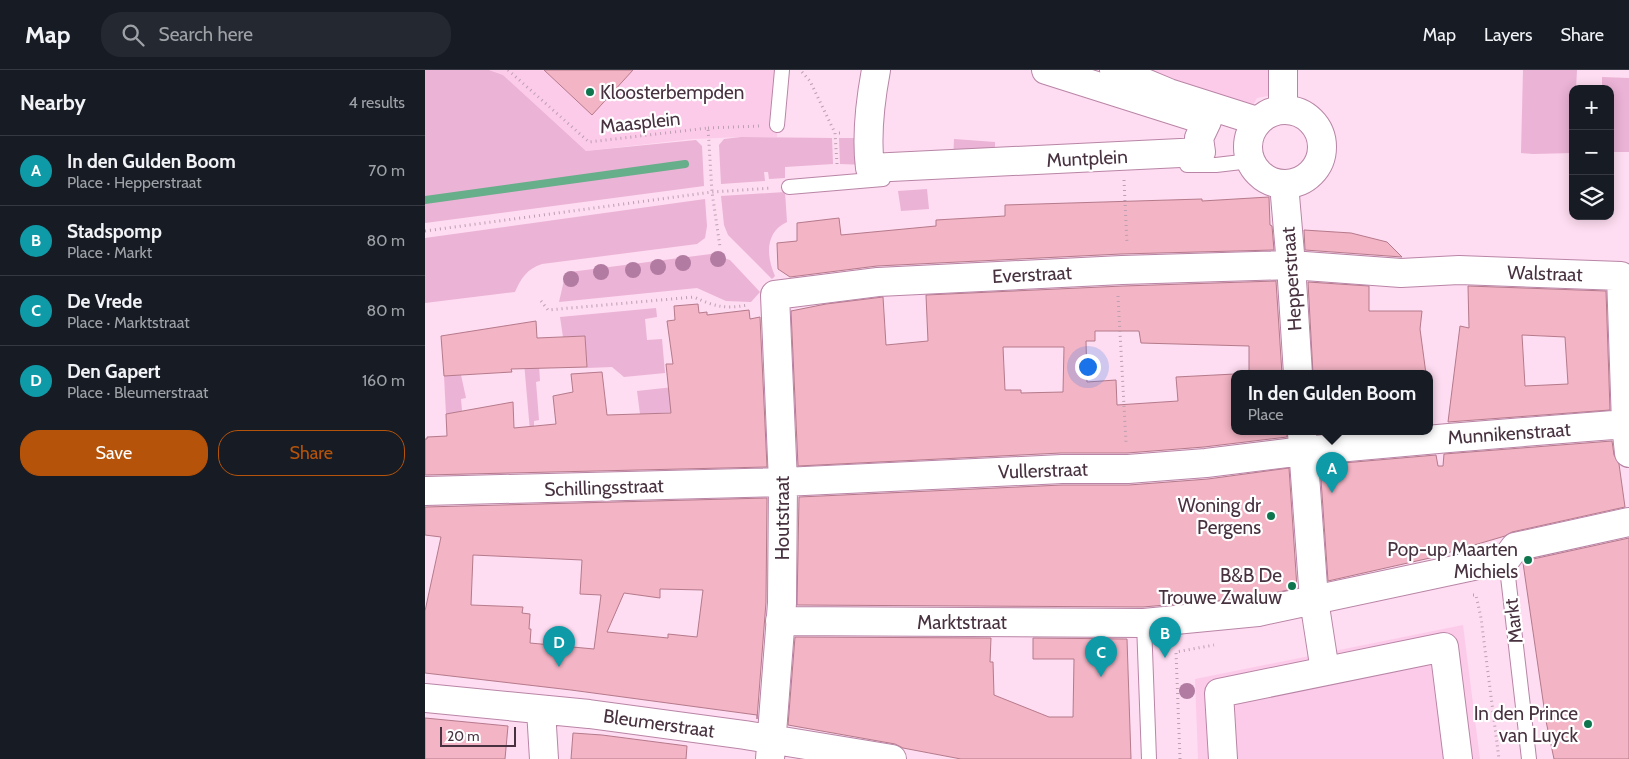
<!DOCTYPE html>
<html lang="en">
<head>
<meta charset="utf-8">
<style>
  :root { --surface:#171b24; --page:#242831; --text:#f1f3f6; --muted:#9ea1a6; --line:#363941; --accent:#b45309 }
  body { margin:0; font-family:Cabin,sans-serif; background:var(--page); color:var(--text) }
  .controls { position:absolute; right:15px; top:15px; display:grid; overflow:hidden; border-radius:10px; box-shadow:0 2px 12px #0003 }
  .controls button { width:45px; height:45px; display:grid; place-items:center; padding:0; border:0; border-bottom:1px solid var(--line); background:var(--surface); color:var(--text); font:25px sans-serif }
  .scale { position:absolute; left:15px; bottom:12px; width:76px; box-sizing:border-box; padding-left:5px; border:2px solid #483240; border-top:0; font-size:14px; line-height:18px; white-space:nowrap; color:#483240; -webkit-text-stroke:4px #fff; paint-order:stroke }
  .you { position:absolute; left:662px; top:296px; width:18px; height:18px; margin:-12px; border:4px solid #fff; border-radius:50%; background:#1a73e8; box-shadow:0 0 0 8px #1a73e833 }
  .badge { display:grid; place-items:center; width:32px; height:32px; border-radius:50%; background:var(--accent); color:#fff; font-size:16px; font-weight:700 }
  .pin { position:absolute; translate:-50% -41px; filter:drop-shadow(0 1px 2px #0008) }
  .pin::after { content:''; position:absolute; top:26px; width:18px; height:15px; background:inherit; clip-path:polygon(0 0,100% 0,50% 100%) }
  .popup { position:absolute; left:806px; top:300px; width:202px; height:65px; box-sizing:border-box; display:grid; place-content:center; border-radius:10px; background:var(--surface); filter:drop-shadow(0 1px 4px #0005); font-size:16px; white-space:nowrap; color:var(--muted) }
  .popup b { font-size:19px; color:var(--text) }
  .popup::after { content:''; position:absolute; left:50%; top:100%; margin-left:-10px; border:10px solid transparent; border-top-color:var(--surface) }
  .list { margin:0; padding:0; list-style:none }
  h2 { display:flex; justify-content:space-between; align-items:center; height:65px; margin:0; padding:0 20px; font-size:21px }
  h2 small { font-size:16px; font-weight:400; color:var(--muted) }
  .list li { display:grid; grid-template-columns:32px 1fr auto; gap:15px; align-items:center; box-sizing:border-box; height:70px; padding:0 20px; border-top:1px solid var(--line) }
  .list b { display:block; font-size:19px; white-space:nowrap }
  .list p { margin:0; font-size:16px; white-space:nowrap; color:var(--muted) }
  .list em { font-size:16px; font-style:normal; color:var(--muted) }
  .actions { display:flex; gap:10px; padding:15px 20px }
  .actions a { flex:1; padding:11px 0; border:1px solid var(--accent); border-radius:20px; text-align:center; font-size:18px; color:var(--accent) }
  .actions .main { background:var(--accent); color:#fff }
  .icon { flex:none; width:28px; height:28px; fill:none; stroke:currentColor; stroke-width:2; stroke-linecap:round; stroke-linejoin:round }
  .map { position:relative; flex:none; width:1204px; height:689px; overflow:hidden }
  header { display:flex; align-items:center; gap:30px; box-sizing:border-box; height:70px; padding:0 25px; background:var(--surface); border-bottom:1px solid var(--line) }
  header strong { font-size:24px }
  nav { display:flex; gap:28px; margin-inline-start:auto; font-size:18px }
  .search { width:350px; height:45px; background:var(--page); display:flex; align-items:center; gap:12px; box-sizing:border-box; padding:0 18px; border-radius:20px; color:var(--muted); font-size:19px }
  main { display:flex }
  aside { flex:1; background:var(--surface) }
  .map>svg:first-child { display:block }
  .built { fill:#fdcbea }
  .green { fill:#ebb3d6 }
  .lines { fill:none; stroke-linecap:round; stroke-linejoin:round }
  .stream { stroke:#67ae8a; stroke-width:8 }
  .building { fill:#f3b4c5; stroke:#b57a8b; fill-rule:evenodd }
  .lane-casing { stroke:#b985a6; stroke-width:16 }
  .street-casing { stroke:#b985a6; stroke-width:30 }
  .secondary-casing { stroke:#b985a6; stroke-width:30 }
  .path { stroke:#bc9fb1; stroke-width:3; stroke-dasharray:1 4; stroke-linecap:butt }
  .lane { stroke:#fff; stroke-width:14 }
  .street { stroke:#fff; stroke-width:28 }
  .secondary { stroke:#fff; stroke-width:28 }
  .tree { fill:#b27ba1 }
  .poi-dot { fill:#0e764e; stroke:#fff; stroke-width:2 }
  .labels { text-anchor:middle; stroke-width:4.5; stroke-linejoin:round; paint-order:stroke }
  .poi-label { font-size:19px; fill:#483240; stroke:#fff; text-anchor:end }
  .street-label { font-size:19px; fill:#483240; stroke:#fff }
</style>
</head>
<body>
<header>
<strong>Map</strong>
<div class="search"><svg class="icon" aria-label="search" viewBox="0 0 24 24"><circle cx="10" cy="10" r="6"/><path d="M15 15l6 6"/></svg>Search here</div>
<nav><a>Map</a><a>Layers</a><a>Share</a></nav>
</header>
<main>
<aside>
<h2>Nearby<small>4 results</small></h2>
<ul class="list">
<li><span class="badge" style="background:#0f9aa8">A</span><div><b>In den Gulden Boom</b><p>Place · Hepperstraat</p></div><em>70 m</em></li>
<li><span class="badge" style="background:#0f9aa8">B</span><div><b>Stadspomp</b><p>Place · Markt</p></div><em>80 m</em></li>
<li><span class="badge" style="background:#0f9aa8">C</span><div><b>De Vrede</b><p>Place · Marktstraat</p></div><em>80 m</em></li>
<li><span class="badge" style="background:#0f9aa8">D</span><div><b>Den Gapert</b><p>Place · Bleumerstraat</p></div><em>160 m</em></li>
</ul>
<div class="actions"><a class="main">Save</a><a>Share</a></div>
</aside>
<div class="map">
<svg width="1204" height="689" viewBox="0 0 1204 689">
  <rect width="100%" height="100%" fill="#fedcf1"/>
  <path class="built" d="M64 0H357L353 34 352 67H316L268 69 161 81 78 5Z
    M684 0H843L849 25 832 28 818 54Z
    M1038 555 1055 689H773L770 609Z"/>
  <path class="green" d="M0 0H64L78 5 161 81 271 70 277 76 279 116 0 153Z
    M1098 0H1152L1151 19H1148V83L1108 84 1096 83Z
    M1177 7 1204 8V82H1185V19H1177Z
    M316 67 407 68 408 94 360 97V108L344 109 343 102H339L340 111 296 114 294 75 299 69Z
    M414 68H442V95L415 94Z
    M529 69 570 72V92L528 94Z
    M502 119 504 139 476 141 473 121Z
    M360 122 362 152C340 162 341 186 350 206L347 209 303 165 299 155 296 126Z
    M280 129 282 156 280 168 272 174 117 194C102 199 96 208 90 222L0 233V168Z
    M286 184 305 190 335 222 326 232 301 231 272 218 134 232 140 206 145 202Z
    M231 238 232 247 220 249 222 270 237 269 240 303 199 307 187 297 162 298 160 266 138 267 135 247Z
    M113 280 115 311 111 312 114 350 109 351V360L105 361 98 281Z
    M36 305 41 328 36 329 37 341 21 344 19 306Z
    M267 315 253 342 215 344 212 321Z"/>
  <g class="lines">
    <path class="stream" d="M0 130 260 94"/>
  </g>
  <path class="building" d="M119 0H208L167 45Z
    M844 127 845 155 847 156 849 180 696 184 452 196 365 207 353 199 352 173 372 171V153L414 148 416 165 511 156V150L580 146V135L777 129V131Z
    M879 160 926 163 962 172 977 187 880 180Z
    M851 211 857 304H824V276L716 273 714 261H670V271H661L662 312 691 310 692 335 753 331 751 307 810 304V362H862V367L779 377 702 383H636L373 396 366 241 401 234 458 227 461 275 503 271 501 225 698 216ZM578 277H639L638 322 596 323V320H580Z
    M883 212 944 216V241H997L995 259 1001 304H888Z
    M1043 216 1181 221 1185 340 1023 352 1035 256 1044 258ZM1097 265 1140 267 1143 314 1100 316Z
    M273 234 274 243 282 242V245L324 240 325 249 335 247 342 397 0 405V369H2V367L22 366 21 344 88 332 89 358 131 354 128 326 148 322 146 304 177 302 182 345 246 343 241 294H248L242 251 250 250 249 236Z
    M111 251 112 268 160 266 162 297 86 299 87 302 19 306 16 266Z
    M1187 371 1189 385 1194 394 1200 437 1087 462 1080 466 1005 488 903 511 895 395 1011 385 1013 396H1018L1019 384Z
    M864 398 872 518 831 527 718 537 372 535 374 427 637 415H704L783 409Z
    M342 428 341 532 332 649V645L146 620 0 603V541L16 467 0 465V437ZM48 485 157 490 155 524 176 525 169 579 105 573 106 559H104L105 544 97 543 98 537 46 535ZM235 519 278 520 272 567 243 564V568L182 562 199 523 235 528Z
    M1204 468V689H1129L1121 651 1098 493 1099 491Z
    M370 567 566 568 565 592H568L569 625 624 647H648L649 589H608V568L702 569 706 689H536L478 678 470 674 363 655Z
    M0 648 83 656 80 689H0Z
    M148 663 177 665 262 676 261 689H146Z"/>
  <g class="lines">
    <defs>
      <path id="lane" d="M352 55 357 0
        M762 95H791L825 91
        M364 117 458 109
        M1081 489 1104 689
        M719 553 724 689"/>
      <path id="street" d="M451 0C445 32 441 66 445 98L776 82 774 68 782 51 621 0
        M689 0 744 23 832 51
        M859 114 866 195 873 304
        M877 363 889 530 900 601
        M0 421 358 412 637 399H703L781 393 878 381 1024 368 1201 354
        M355 551 719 553 833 542 1081 489 1090 477 1204 452
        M0 628 164 644 320 665 467 689
        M116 640 119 689
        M345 689 357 533 358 412 350 225 453 212 697 200 866 195 976 203 1034 200 1196 206 1201 354 1204 383
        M798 689 794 623 1019 577 1033 689"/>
      <path id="secondary" d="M858 0V39
        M823 77a37 37 0 1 1 74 0a37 37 0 1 1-74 0Z"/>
    </defs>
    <use href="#lane" class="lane-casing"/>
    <use href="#street" class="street-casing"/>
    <use href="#secondary" class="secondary-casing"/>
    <path class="path" d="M83 0 164 72 283 58 287 122 295 177
      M377 2 385 11 410 63
      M283 58 334 56
      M412 94 410 63H418
      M699 110 702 174
      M0 161 287 122 347 118
      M693 226 701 372
      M116 231 123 240 269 227C291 237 299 239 323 235
      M1048 525H1051L1056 548 1074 689
      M755 689 751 582 789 575"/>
    <use href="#lane" class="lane"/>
    <use href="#street" class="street"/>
    <use href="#secondary" class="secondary"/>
  </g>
  <g class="tree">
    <circle cx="293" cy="189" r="8"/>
    <circle cx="258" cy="193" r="8"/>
    <circle cx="233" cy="197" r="8"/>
    <circle cx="208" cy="200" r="8"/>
    <circle cx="176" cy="202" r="8"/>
    <circle cx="146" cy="209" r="8"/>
    <circle cx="762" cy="621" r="8"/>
  </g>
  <g class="poi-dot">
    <circle cx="165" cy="22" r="5"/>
    <circle cx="846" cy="446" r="5"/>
    <circle cx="1103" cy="490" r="5"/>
    <circle cx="867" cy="516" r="5"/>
    <circle cx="1163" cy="654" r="5"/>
  </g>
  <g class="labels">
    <g class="poi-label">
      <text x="175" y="29" text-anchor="start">Kloosterbempden</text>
      <text x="836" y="442">Woning dr<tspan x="836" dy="22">Pergens</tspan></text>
      <text x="1093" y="486">Pop-up Maarten<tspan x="1093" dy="22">Michiels</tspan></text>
      <text x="857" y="512">B&amp;B De<tspan x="857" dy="22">Trouwe Zwaluw</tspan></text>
      <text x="1153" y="650">In den Prince<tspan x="1153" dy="22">van Luyck</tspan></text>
    </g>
    <g class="street-label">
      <text transform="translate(215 52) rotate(-6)" y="7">Maasplein</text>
      <text transform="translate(662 88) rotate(-3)" y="7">Muntplein</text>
      <text transform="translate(1120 203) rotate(2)" y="7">Walstraat</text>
      <text transform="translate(607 204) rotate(-3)" y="7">Everstraat</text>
      <text transform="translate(866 209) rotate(-94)" y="7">Hepperstraat</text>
      <text transform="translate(1084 363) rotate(-4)" y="7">Munnikenstraat</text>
      <text transform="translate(618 400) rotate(-2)" y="7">Vullerstraat</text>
      <text transform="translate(179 417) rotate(-2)" y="7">Schillingsstraat</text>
      <text transform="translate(357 448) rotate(-90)" y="7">Houtstraat</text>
      <text transform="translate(1088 551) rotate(-97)" y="7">Markt</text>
      <text x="537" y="559">Marktstraat</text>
      <text transform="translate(234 653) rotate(8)" y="7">Bleumerstraat</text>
    </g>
  </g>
</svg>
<div class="controls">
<button>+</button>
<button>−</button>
<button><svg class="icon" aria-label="layers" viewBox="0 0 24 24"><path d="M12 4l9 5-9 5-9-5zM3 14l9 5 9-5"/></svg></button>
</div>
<div class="scale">20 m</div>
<div class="you"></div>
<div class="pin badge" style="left:907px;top:423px;background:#0f9aa8">A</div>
<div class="popup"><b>In den Gulden Boom</b>Place</div>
<div class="pin badge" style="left:740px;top:588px;background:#0f9aa8">B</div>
<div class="pin badge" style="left:676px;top:607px;background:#0f9aa8">C</div>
<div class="pin badge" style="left:134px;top:597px;background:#0f9aa8">D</div>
</div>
</main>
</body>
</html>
